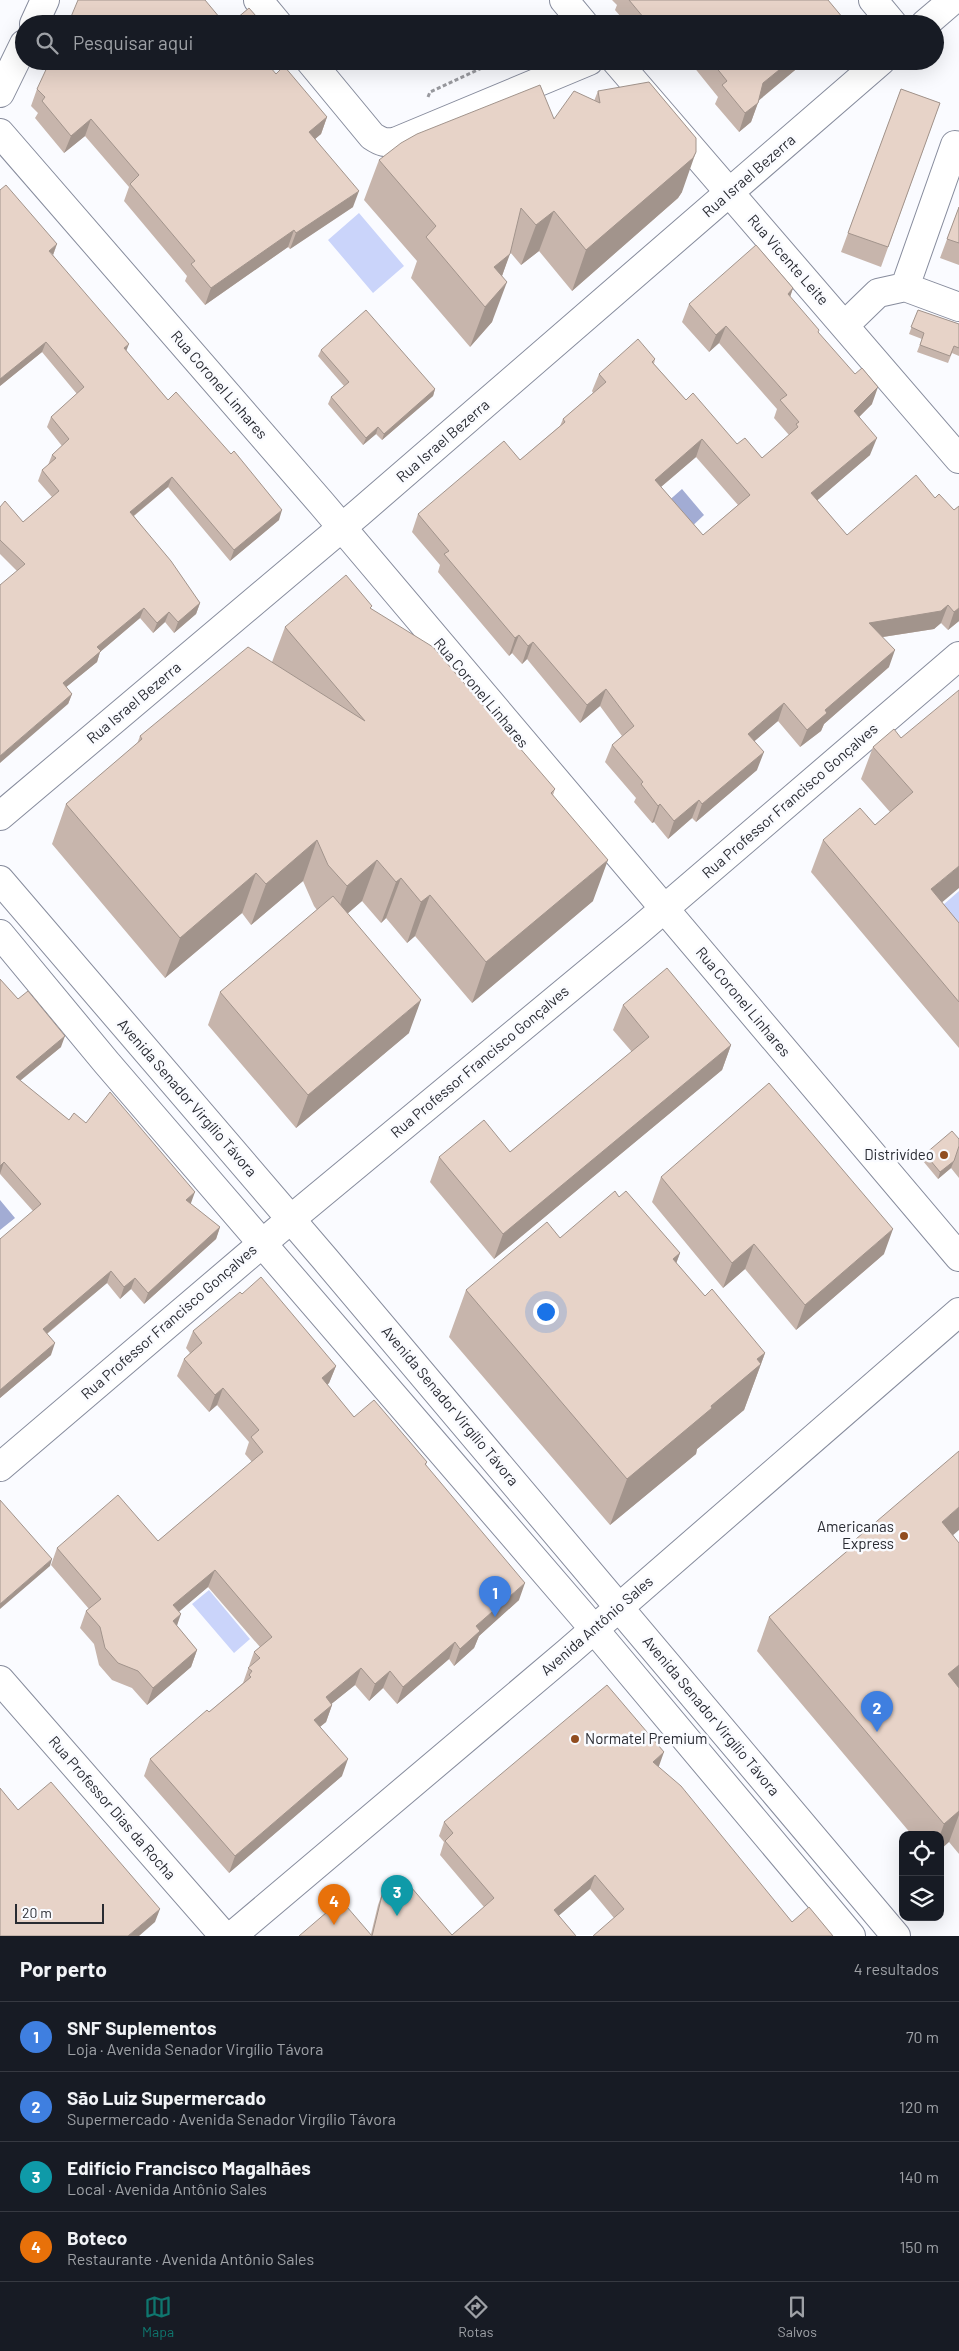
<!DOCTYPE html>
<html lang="pt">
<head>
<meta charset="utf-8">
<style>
  :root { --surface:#171b24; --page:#242831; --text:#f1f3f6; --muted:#9ea1a6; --line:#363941; --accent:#0f766e }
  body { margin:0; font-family:Barlow,sans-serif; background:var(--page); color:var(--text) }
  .controls { position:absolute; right:15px; bottom:15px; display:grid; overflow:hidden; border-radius:10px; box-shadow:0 5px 20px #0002 }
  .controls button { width:45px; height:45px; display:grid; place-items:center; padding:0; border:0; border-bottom:1px solid var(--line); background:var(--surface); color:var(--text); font:25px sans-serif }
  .scale { position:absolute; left:15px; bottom:12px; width:89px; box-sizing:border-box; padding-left:5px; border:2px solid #292b32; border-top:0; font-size:14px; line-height:18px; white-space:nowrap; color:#292b32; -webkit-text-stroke:4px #fafbff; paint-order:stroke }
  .you { position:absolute; left:545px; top:1311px; width:18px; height:18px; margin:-12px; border:4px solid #fff; border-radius:50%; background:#1a73e8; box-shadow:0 0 0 8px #1a73e833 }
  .badge { display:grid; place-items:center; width:32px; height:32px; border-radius:50%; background:var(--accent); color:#fff; font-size:16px; font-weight:700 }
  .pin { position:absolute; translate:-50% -41px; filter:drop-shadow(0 1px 2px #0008) }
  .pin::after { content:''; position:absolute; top:26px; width:18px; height:15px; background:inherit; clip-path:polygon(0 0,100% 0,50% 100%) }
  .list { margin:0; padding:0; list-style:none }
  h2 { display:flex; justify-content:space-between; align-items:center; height:65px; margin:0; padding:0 20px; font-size:21px }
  h2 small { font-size:16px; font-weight:400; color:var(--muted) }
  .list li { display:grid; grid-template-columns:32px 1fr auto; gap:15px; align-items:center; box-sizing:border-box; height:70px; padding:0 20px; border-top:1px solid var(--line) }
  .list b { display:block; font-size:19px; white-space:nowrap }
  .list p { margin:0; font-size:16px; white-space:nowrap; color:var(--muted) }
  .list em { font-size:16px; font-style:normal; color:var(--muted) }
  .icon { flex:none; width:28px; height:28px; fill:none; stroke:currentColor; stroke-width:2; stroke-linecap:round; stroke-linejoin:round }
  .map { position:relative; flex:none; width:959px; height:1936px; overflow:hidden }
  .search { position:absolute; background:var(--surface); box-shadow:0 5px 20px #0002; left:15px; right:15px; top:15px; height:55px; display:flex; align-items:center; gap:12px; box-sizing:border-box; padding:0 18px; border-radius:28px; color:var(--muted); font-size:19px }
  .sheet { height:345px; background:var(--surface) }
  nav { display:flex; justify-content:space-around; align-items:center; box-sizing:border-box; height:70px; border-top:1px solid var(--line); background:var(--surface); font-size:14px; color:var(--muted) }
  nav a { display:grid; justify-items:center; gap:2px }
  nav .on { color:var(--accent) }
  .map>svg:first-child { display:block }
  .green { fill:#cad4fa }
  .water { fill:#a2acd4 }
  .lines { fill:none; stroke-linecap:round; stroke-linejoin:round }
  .minor-casing { stroke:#878c9d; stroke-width:30 }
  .major-casing { stroke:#878c9d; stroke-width:30 }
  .path { stroke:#999a9f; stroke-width:3; stroke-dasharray:4 2.5; stroke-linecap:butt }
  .minor { stroke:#fff; stroke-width:28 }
  .major { stroke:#fff; stroke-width:28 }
  .wall { fill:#c7b5ac; fill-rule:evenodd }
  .shaded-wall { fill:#a2948c }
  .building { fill:#e7d3c8; stroke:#a2948c; fill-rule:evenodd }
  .poi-dot { fill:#914d20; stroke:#fafbff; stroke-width:2 }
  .labels { text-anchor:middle; stroke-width:5; stroke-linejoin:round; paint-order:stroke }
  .street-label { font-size:15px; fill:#292b32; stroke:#fafbff }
  .poi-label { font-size:15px; fill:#292b32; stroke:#fafbff; text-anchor:end }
</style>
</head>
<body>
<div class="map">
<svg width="959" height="1936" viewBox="0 0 959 1936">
  <rect width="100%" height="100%" fill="#fafbff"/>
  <path class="green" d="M359 213 404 266 373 293 328 240Z
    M959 891V939L935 912Z
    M209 1590 250 1639 234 1653 192 1604Z"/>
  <path class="water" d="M682 489 704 515 687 531 665 504Z
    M0 1200 15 1218 0 1230Z"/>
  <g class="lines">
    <defs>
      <path id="minor" d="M258 0 278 24
        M564 0 584 24
        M873 0 893 24
        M34 24 45 0
        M925 24 953 0
        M310 61 372 136C381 142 386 144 397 141L589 61
        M616 61 959 459
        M0 93 24 44
        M0 133 322 504 959 1257
        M905 287 955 145
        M845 325 878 293 905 287 959 307
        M0 816 359 513 881 61
        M0 1467 291 1219 636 933 959 656
        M0 1680 224 1936"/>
      <path id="major" d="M0 880 325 1259 896 1936
        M0 934 106 1062 582 1615 851 1936
        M232 1936 568 1652 959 1312"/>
    </defs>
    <use href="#minor" class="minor-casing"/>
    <use href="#major" class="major-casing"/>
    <path class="path" d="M428 97 430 92 497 61"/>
    <use href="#minor" class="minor"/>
    <use href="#major" class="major"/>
  </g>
  <path class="wall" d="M612 0H828L841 24H627L615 10 617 5Z
    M667 61H684L671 67Z
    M689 61H806L759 99 751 122 739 132 715 104 718 97Z
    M276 74 327 117 321 134 315 139 353 207 290 249 288 247 205 305 185 281 187 276 124 201 129 187 85 136 64 153 35 118 38 113 31 106 37 89Z
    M901 89 940 103 881 267 841 252Z
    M598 91 682 192 678 198 572 291 539 251 521 265 510 252 502 276 492 322 470 347 411 278 417 261 364 200 379 160 554 119 594 101Z
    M959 207V265L940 258Z
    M57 244 53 255 126 351 168 400 279 520 230 561 168 487 134 516 200 603 196 614 174 633 165 622 153 633 140 618 100 652 97 662 66 687 72 694 68 704 17 571 0 554V507L23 522 52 497 38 481 42 470 48 465 52 455 62 446 47 427 51 417 77 394 42 352 0 386Z
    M793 288 790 297 818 333 872 404 859 417 870 455 817 500 847 535 935 498 954 510 959 506V621L948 630 941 623 934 629 883 637 889 667 824 724 821 731 800 747 778 721 754 741 757 770 696 822 692 818 668 839 654 822 652 823 634 802 636 798 605 762 612 745 622 736 600 706 580 723 527 659 522 664 512 653 509 656 438 572 440 565 412 532 418 514 520 460 560 426 563 419 593 393 592 391 599 374 655 359 654 364 686 400 737 444 762 458 789 435 774 418 777 409 719 343 709 352 682 322 689 304ZM696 457 738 505 703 535 661 487Z
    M918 310 959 324V356L952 353 948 363 917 352 922 339 909 334Z
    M321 350 435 389 433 396 382 440 376 434 363 445 328 404 331 397 344 386 318 356Z
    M372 609 555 789 553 795 593 901 472 1003 415 936 407 943 386 918 381 923 362 901 347 914 409 1033 296 1128 208 1025 220 992 317 910 314 906 303 881 251 925 242 913 165 978 52 844 66 804 137 744 140 736 272 662 285 627Z
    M901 738 942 902 959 923V1048L811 872 823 840 875 825 890 812 861 779 873 747Z
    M0 979 61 1047 20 1081 69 1120 86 1123 191 1203 190 1204 220 1227 216 1239 144 1304 131 1289 120 1299 107 1283 47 1334 51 1355 0 1398 33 1211 0 1174Z
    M623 1005 731 1045 722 1070 494 1259 430 1182 439 1157 510 1152 632 1052 613 1030Z
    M959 1139V1178L951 1168 938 1179 923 1161 925 1154Z
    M661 1177 884 1254 796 1330 745 1269 723 1288 652 1202Z
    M619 1197 680 1253 676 1263 705 1296 765 1353 744 1410 697 1449 696 1454 610 1525 449 1337 466 1290 560 1238Z
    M242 1294 336 1366 329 1383 327 1385 354 1417 427 1462 426 1465 519 1600 479 1636 474 1648 454 1666 449 1659 397 1704 383 1688 369 1701 355 1685 331 1704 332 1705 326 1722 320 1727 342 1776 229 1873 144 1776 150 1759 209 1712 243 1683 254 1652 260 1647 208 1587 179 1611 177 1626 197 1650 191 1667 147 1705 132 1688 112 1680 99 1665 94 1644 80 1628 86 1611 89 1609 51 1565 57 1548 158 1541 252 1462 245 1454 249 1442 217 1405 209 1412 177 1376 184 1359 190 1353 186 1348 193 1331Z
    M953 1535 959 1543V1854L949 1842 940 1835H912L757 1651 769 1617 853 1546 856 1539Z
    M659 1766 658 1767 792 1922 614 1918 590 1889 558 1916 576 1936H299L371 1934 378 1905 383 1891 452 1935 484 1907 440 1855 444 1842 439 1836 444 1822Z"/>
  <path class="shaded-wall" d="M843 18 841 24H836Z
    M673 61H684L671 67Z
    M790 61H806L757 102 763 83Z
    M758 103 751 122 739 132 745 113Z
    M327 117 321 134 303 149 309 132Z
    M91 119 85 136 64 153 71 136Z
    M696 152 682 192 678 198 572 291 586 250Z
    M359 191 353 207 290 249 296 233Z
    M554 211 539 251 521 265 536 225Z
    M294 230 288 247 205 305 211 288Z
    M57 244 53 255 49 251Z
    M510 254 495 295 494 267Z
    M507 282 492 322 470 347 485 307Z
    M793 288 787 306 788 294Z
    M726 326 719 343 709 352 716 335Z
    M46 342 42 352 0 386V379Z
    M129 344 125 354 124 348Z
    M878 387 872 404 848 428 854 411Z
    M435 389 433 396 382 440 384 434Z
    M378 427 376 434 363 445 366 438Z
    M877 438 870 455 805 511 811 493Z
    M702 439 696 457 649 497 655 480Z
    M172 477 168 487 126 522 130 512Z
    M282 510 279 520 230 561 234 550Z
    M200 603 196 614 174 633 178 622Z
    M948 605 941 623 934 629 863 640 869 623Z
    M144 608 140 618 100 652 97 662 59 693 63 683 97 647Z
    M959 608V621L948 630 954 612Z
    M169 612 165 622 153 633 157 623Z
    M519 635 512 653 509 656 515 638Z
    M533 642 527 659 522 664 528 646Z
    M895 650 889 667 824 724 821 731 800 747 807 730 825 710Z
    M606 689 600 706 580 723 587 705Z
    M72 694 68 704 0 763V756Z
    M784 703 778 721 742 752 748 734Z
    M764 752 757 770 696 822 702 804Z
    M699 800 692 818 668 839 674 821Z
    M660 804 654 822 652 823 658 806Z
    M317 840 303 881 251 925 266 884Z
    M377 860 362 901 332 927 347 886Z
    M608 860 593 901 472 1003 486 962Z
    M959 866V888L920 921 931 889Z
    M256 873 242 913 165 978 180 938Z
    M401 878 386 918 381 923 396 882Z
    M430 895 415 936 407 943 421 902Z
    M421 1000 409 1033 296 1128 308 1095Z
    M65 1036 61 1047 11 1088 16 1077Z
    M731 1045 722 1070 494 1259 503 1234Z
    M954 1161 951 1168 938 1179 940 1172Z
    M4 1162 0 1174V1166Z
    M195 1192 191 1203 181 1212 186 1200Z
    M220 1227 216 1239 144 1304 148 1293Z
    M893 1229 884 1254 796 1330 805 1305Z
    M754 1244 745 1269 723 1288 732 1263Z
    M680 1253 663 1299 673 1259Z
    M111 1271 107 1283 39 1340 43 1329Z
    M135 1278 131 1289 120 1299 124 1287Z
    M55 1343 51 1355 0 1398V1390Z
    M765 1353 744 1410 697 1449 696 1454 610 1525 627 1479 711 1406 757 1359Z
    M336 1366 329 1383 316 1395 322 1378Z
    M223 1388 217 1405 209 1412 215 1395Z
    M959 1507V1530L930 1555 942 1522Z
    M52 1559 50 1566 0 1609V1604Z
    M215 1570 208 1587 167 1622 173 1605Z
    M525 1583 519 1600 479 1636 474 1648 454 1666 460 1649 476 1626Z
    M181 1614 175 1631 173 1621Z
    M455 1642 449 1659 397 1704 403 1687Z
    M197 1650 191 1667 147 1705 153 1688Z
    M959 1665V1688L948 1674Z
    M361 1668 355 1685 319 1714 326 1697Z
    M390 1671 383 1688 369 1701 375 1684Z
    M332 1705 326 1722 307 1737 314 1720Z
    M664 1752 659 1766 648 1776 653 1762Z
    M348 1759 342 1776 229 1873 235 1856Z
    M959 1811V1815L949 1842 940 1850V1835L944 1824Z
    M595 1875 590 1889 549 1924 554 1910Z
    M160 1909 155 1922 139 1936H128Z"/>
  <path class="building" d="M78 0H205L225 24H68Z
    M629 0H828L843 18 836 24H649Z
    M249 8 263 24H230Z
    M50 61H265L276 74 284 66 327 117 309 132 359 191 296 233 294 230 211 288 191 264 195 261 130 184 139 175 91 119 71 136 42 101 45 97 37 89Z
    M711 61H790L763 83 758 103 745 113 722 85 727 81Z
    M649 82 696 138V152L693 158 586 250 554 211 536 225 521 208 510 254 494 267 507 282 485 307 426 237 436 226 379 160 401 143 417 134 540 85 554 119 574 91 600 103 598 91Z
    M901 89 940 103 888 247 848 233Z
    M6 185 57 244 49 251 129 344 124 348 168 400 176 392 231 454 234 451 282 510 234 550 172 477 130 512 171 561 200 603 178 622 169 612 157 623 144 608 97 647 101 651 63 683 72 694 0 756V585L25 564 0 540V507L5 501 23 522 59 491 42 470 56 458 52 455 69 439 51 417 84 387 46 342 0 379V190Z
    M959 207V243L947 239Z
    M756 245 793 288 788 294 819 330 818 332 855 374 862 368 878 387 854 411 877 438 811 493 847 535 916 475 935 498 939 494 954 510 959 506V608L954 612 948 605 941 611 869 623 895 650 825 710 827 713 807 730 784 703 748 734 764 752 702 804 699 800 674 821 660 804 658 806 641 784 643 782 612 745 634 726 606 689 587 705 533 642 528 646 519 635 515 638 444 554 449 551 418 514 504 441 520 460 565 422 563 419 606 382 599 374 638 339 655 359 652 362 686 400 693 393 737 444 745 438 762 458 798 427 796 424 799 422 780 400 787 395 726 326 716 335 689 304ZM702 439 750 495 703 535 655 480Z
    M366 310 435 389 384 434 378 427 366 438 331 397 349 382 321 350Z
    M918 310 959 324V348L954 346 950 356 920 345 924 333 911 327Z
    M346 575 372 606 370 608 433 647 555 789 551 793 608 860 486 962 430 895 421 902 401 878 396 882 377 860 347 886 328 865 317 840 266 884 256 873 180 938 66 804 142 739 140 736 248 647 365 721 285 627Z
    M959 690V866L931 889 959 923V1002L823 840 860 808 875 825 913 792 873 747 894 729 901 738Z
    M333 896 421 1000 308 1095 220 992Z
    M667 968 731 1045 503 1234 439 1157 484 1120 510 1152 649 1037 623 1005Z
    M0 979 18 999 28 991 65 1036 16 1077 69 1120 74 1113 86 1123 110 1092 195 1192 186 1200 220 1227 148 1293 135 1278 124 1287 111 1271 43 1329 55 1343 0 1390V1239L41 1204 4 1162 0 1166Z
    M769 1083 893 1229 805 1305 754 1244 732 1263 661 1177Z
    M952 1131 959 1139V1146L954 1161 940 1172 925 1154Z
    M615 1191 619 1197 626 1191 680 1253 673 1259 705 1296 712 1289 765 1353 757 1359 761 1364 711 1406 712 1408 627 1479 466 1290 547 1222 560 1238Z
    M261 1277 336 1366 322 1378 354 1417 374 1400 427 1462 425 1464 525 1583 476 1626 480 1631 460 1649 455 1642 403 1687 390 1671 375 1684 361 1668 326 1697 332 1705 314 1720 348 1759 235 1856 150 1759 207 1710 209 1712 251 1677 249 1675 252 1671 248 1668 260 1658 254 1652 272 1637 215 1570 173 1605 181 1614 173 1621 197 1650 153 1688 138 1671 118 1663 105 1648 100 1627 86 1611 101 1599 57 1548 118 1495 158 1541 263 1452 251 1437 259 1430 223 1388 215 1395 184 1359 202 1343 193 1331 240 1292 242 1294Z
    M959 1451V1507L942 1522 959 1543V1665L948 1674 959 1688V1811L944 1824 769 1617 858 1542 856 1539Z
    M0 1500 52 1559 0 1604Z
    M607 1685 664 1752 653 1762 681 1786 792 1922 809 1907 833 1936H593L624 1909 595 1875 554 1910 576 1936H299L341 1900 372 1936 383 1891 390 1884 405 1880 452 1935 494 1898 445 1841 453 1833 444 1822Z
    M51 1782 160 1909 128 1936H0V1788L18 1810Z"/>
  <g class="poi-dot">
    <circle cx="944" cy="1155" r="5"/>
    <circle cx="904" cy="1536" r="5"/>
    <circle cx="575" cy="1739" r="5"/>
  </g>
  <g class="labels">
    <g class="street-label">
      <text transform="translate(749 176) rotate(-41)" y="5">Rua Israel Bezerra</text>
      <text transform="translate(788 260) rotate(49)" y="5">Rua Vicente Leite</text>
      <text transform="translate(219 385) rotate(49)" y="5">Rua Coronel Linhares</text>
      <text transform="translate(443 441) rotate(-41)" y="5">Rua Israel Bezerra</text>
      <text transform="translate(481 693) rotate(50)" y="5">Rua Coronel Linhares</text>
      <text transform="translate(134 703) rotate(-40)" y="5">Rua Israel Bezerra</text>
      <text transform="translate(790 801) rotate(-41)" y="5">Rua Professor Francisco Gonçalves</text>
      <text transform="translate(743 1002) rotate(50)" y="5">Rua Coronel Linhares</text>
      <text transform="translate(480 1062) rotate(-40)" y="5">Rua Professor Francisco Gonçalves</text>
      <text transform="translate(187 1098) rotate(49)" y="5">Avenida Senador Virgílio Távora</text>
      <text transform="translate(169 1322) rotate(-41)" y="5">Rua Professor Francisco Gonçalves</text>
      <text transform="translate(450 1406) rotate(50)" y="5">Avenida Senador Virgílio Távora</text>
      <text transform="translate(597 1626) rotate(-41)" y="5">Avenida Antônio Sales</text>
      <text transform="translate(711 1716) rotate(50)" y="5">Avenida Senador Virgílio Távora</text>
      <text transform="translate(112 1808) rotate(49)" y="5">Rua Professor Dias da Rocha</text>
    </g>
    <g class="poi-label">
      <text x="934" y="1160">Distrivídeo</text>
      <text x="894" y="1532">Americanas<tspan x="894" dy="17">Express</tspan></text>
      <text x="585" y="1744" text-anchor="start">Normatel Premium</text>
    </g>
  </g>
</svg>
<div class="controls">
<button><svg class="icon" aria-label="locate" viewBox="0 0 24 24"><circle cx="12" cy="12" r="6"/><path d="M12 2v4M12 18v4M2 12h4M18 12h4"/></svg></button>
<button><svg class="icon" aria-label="layers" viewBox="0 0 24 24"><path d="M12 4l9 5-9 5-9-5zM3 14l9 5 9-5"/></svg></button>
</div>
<div class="scale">20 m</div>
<div class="you"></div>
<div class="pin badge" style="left:495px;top:1617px;background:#3f7fe0">1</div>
<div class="pin badge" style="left:877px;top:1732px;background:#3f7fe0">2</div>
<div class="pin badge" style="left:397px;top:1916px;background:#0f9aa8">3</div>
<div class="pin badge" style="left:334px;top:1925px;background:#e8710a">4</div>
<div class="search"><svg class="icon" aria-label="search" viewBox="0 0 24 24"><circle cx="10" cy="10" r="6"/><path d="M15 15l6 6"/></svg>Pesquisar aqui</div>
</div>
<section class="sheet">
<h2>Por perto<small>4 resultados</small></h2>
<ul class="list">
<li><span class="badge" style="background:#3f7fe0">1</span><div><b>SNF Suplementos</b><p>Loja · Avenida Senador Virgílio Távora</p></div><em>70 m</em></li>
<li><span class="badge" style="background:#3f7fe0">2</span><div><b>São Luiz Supermercado</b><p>Supermercado · Avenida Senador Virgílio Távora</p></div><em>120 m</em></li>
<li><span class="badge" style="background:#0f9aa8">3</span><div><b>Edifício Francisco Magalhães</b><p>Local · Avenida Antônio Sales</p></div><em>140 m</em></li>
<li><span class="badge" style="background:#e8710a">4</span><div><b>Boteco</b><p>Restaurante · Avenida Antônio Sales</p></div><em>150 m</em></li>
</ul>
</section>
<nav>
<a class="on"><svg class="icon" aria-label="map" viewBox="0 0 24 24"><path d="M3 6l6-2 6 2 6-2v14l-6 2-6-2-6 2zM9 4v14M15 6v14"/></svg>Mapa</a>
<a><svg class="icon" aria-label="directions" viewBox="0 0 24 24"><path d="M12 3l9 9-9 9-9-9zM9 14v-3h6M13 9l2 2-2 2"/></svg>Rotas</a>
<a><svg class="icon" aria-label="saved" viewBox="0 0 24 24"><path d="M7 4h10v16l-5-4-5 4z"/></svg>Salvos</a>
</nav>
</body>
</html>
